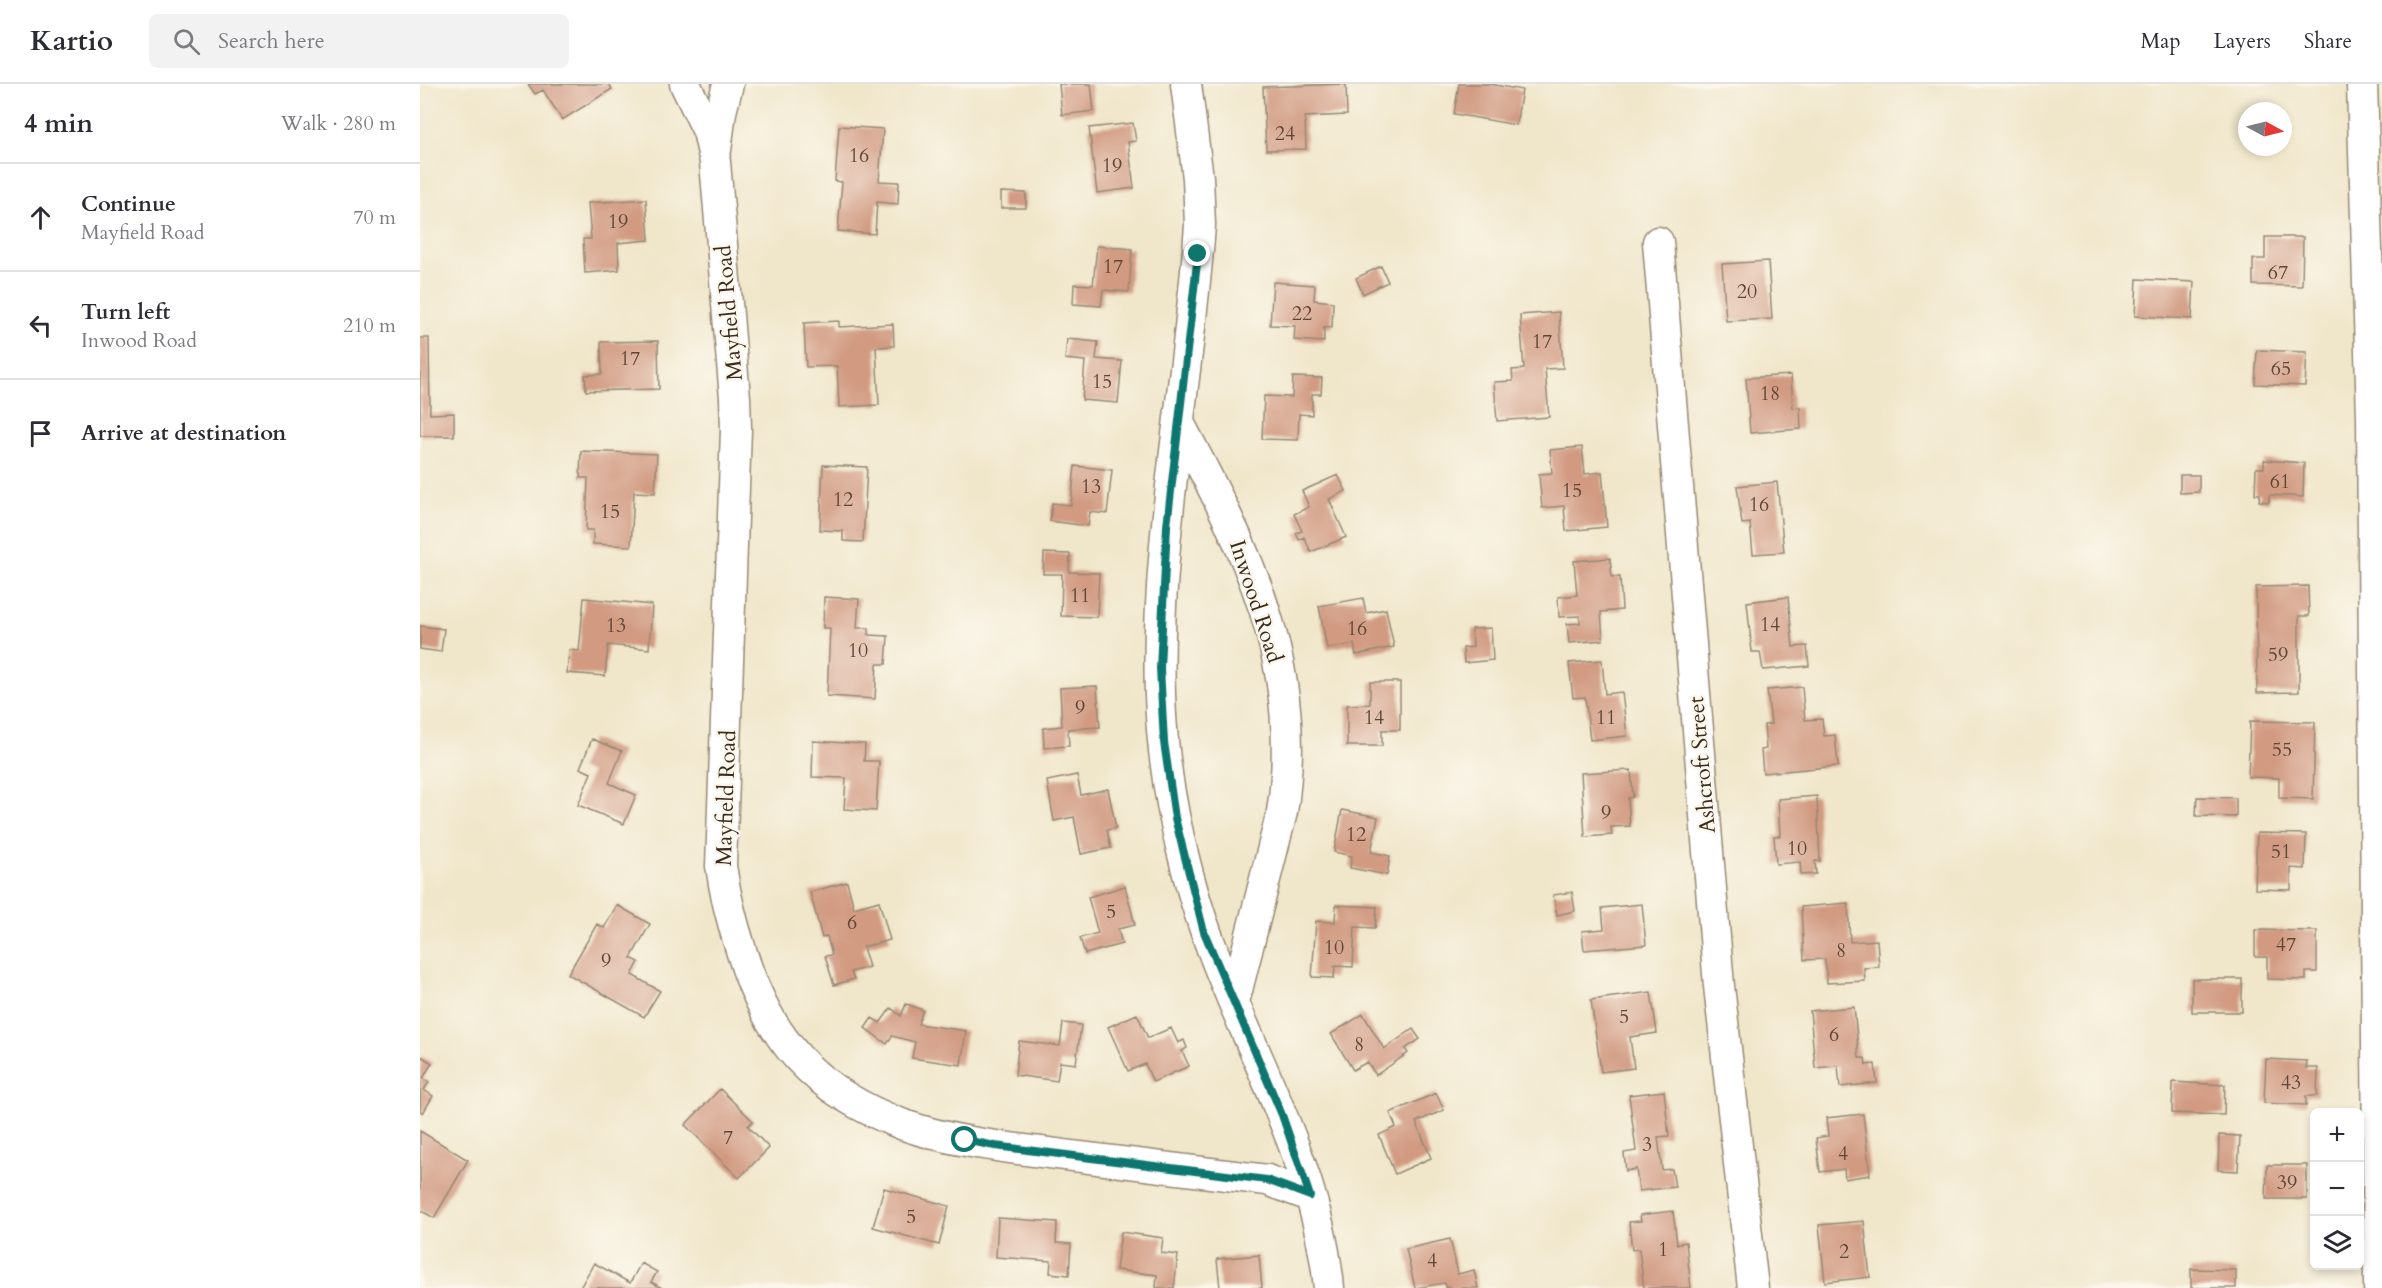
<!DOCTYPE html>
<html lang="en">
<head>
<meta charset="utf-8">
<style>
  :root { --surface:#fff; --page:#f2f2f3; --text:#2b2b33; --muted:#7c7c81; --line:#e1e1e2 }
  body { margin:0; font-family:Cardo,serif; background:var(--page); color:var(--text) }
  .controls { position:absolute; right:18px; bottom:18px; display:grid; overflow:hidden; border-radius:9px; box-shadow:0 3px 9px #0003 }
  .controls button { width:54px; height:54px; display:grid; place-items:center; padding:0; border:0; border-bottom:2px solid var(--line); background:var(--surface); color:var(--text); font:30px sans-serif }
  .compass { position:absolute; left:1818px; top:18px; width:54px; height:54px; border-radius:50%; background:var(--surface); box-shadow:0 3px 9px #0003; rotate:97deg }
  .stop { position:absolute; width:18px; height:18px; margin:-14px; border:4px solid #0f766e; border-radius:50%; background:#fff }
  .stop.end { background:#0f766e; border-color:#fff; box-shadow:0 2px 6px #0008 }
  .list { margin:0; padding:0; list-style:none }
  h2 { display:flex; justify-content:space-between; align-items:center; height:78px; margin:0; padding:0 24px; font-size:26px }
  h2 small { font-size:20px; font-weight:400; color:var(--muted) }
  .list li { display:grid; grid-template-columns:39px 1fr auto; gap:18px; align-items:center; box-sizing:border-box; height:108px; padding:0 24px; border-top:2px solid var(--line) }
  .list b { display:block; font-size:22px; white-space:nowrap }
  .list p { margin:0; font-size:20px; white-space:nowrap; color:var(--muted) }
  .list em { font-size:20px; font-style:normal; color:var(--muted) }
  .icon { flex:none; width:33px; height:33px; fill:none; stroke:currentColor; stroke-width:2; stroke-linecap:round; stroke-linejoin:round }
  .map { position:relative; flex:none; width:1962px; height:1204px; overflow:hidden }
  header { display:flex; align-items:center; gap:36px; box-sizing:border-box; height:84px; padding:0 30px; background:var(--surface); border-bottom:2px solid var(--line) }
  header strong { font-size:28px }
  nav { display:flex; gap:33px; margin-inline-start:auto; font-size:21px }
  .search { width:420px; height:54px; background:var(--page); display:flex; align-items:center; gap:15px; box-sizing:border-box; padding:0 21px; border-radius:9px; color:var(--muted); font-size:22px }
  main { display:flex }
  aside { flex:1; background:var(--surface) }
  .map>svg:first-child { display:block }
  .building { fill:#d19a81 }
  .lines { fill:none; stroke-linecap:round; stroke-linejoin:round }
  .street-casing { stroke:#968874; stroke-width:33 }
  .street { stroke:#fff; stroke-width:30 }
  .route { stroke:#0f766e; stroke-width:8 }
  .labels { text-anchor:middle; stroke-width:5; stroke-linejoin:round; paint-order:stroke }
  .number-label { font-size:20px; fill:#604637 }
  .street-label { font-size:22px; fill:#3b2a1e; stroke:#fbf7ec }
</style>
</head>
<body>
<header>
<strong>Kartio</strong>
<div class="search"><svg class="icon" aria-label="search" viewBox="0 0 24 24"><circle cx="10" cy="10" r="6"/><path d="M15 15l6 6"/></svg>Search here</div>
<nav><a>Map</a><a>Layers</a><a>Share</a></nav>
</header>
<main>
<aside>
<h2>4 min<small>Walk · 280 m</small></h2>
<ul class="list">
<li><svg class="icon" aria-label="ahead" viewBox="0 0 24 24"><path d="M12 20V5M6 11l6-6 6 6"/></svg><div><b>Continue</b><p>Mayfield Road</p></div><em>70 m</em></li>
<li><svg class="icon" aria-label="left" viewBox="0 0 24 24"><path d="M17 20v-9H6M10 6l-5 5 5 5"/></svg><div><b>Turn left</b><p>Inwood Road</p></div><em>210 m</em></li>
<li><svg class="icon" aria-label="arrive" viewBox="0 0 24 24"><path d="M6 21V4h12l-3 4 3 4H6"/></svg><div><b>Arrive at destination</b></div></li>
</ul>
</aside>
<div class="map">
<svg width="1962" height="1204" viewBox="0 0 1962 1204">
  <rect width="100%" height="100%" fill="#fbf7ec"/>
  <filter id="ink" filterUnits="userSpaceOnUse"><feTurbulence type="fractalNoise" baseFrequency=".0167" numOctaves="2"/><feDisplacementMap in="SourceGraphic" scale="12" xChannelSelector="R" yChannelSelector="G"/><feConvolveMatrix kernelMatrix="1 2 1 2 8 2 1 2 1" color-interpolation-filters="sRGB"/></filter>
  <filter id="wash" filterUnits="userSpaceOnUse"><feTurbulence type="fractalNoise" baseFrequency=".008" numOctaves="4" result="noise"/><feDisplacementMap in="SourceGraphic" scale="24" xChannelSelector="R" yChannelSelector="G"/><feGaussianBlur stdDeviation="1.35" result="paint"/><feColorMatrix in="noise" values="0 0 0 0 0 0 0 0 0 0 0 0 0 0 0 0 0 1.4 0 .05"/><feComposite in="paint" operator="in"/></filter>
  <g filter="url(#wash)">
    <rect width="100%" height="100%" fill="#f0e6ca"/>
    <g id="blocks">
      <path class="building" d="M108 0H189L192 5 142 36 123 6 115 10Z
        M639 0H671L674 27 642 31Z
        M926 0 927 31 885 33 886 65 846 66 843 3Z
        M1039 0H1070L1102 6 1096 41 1034 30Z
        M713 39 716 57 708 58 714 104 677 109 669 44Z
        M419 42 463 45 459 97 479 98 478 120 457 118 455 150 418 147 422 98 415 97Z
        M581 108 606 109V124H581Z
        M226 115 229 156 198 159 199 186 165 189 163 155H171L168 119Z
        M1845 153H1883L1882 202 1833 201V175H1845Z
        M677 162 712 165 709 208 683 206 681 222 653 220 654 200 673 201Z
        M1348 177 1352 235 1306 237 1302 180Z
        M961 182 968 198 943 210 936 194Z
        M1717 195 1774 198 1772 235 1715 232Z
        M853 198 895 201 894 216 913 218 912 244 904 243V258L874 256 875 242 850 241Z
        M1139 228 1143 284 1125 285 1129 333 1077 337 1074 298 1093 297 1092 286 1104 285 1100 231Z
        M419 237V243L473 240 474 262 456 263 459 321 419 323 417 282 386 283 384 239Z
        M0 254H9L10 330 34 329V352H0Z
        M647 255 678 258 676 275 702 277 698 319 662 316 665 277 645 275Z
        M238 257 239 305 166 307 165 291 182 290 181 258Z
        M1837 266 1887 268 1885 302 1835 300Z
        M1371 291 1373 324 1380 323 1381 345 1330 349 1326 294Z
        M873 293 902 294 901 310H892V331L879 330 878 356 842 355 844 312 872 313Z
        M1162 363 1165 390 1182 388 1187 443 1146 447 1144 422 1122 424 1119 390 1132 389 1130 366Z
        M161 367 237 370 235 409 214 408 211 462 173 460V446H166L168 394H160Z
        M1844 376 1884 379 1883 413 1849 411V418L1839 417 1840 410H1835L1836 384H1844Z
        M403 381 447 383 443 458 423 457V447L400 446Z
        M655 382 692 386 687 430 670 428 668 442 630 437 632 419 651 421Z
        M918 391 926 407 909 415 926 453 891 468 884 453 879 456 876 449 882 447 874 430 889 423 882 407Z
        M1760 391H1779V408L1760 409Z
        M1357 398 1364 468 1333 470 1330 439 1322 440 1317 402Z
        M624 469 650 470 649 488 679 489 677 533 641 532 642 490H623Z
        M1190 474 1192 493H1200L1202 526 1181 528 1183 556 1149 559 1147 540 1160 539V532L1139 533 1138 513 1157 511 1154 477Z
        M1888 502 1889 532H1879V608L1837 609 1836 503Z
        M404 513 439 515 437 544H449V551L468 552 466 580H457L455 615 407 612 410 544H403Z
        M1368 513 1373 563 1387 562 1389 582 1343 586 1340 568H1332L1327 518Z
        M164 514 232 521 229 565 188 561 185 592 147 589 149 566 159 567Z
        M943 514 946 529 966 525 974 563 936 571 934 560 907 565 899 522Z
        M0 542 24 545 21 568 0 565Z
        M1071 544 1073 576 1044 579 1043 564 1053 563 1052 545Z
        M1182 576 1185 610 1202 608 1207 652 1170 656 1165 613 1153 614 1149 579Z
        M950 598H980V646H962V662H927V621L950 620Z
        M677 602 680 643 648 645 649 662 624 664 623 644 642 642 640 604Z
        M1382 603 1385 636 1402 635 1404 652 1415 651 1418 682 1343 689 1341 666 1346 665 1344 641 1351 640 1347 606Z
        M1830 637 1895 638 1893 715 1859 714V694L1828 693Z
        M172 655 202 667 189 699 216 711 204 740 158 721 171 689 160 684Z
        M393 657 445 660 444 677H459L456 727 424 725 426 694 392 693Z
        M1211 686 1213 713 1208 714 1210 742 1191 743 1192 751 1165 753 1161 689Z
        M657 691 661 711 688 705 696 744 687 746 691 764 661 770 654 733 634 737 627 697Z
        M1397 712 1400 777H1395L1396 790 1381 791 1380 778 1356 780 1354 752H1360L1358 715Z
        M1777 713 1816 714V733L1776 732Z
        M922 726 958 733 951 768 970 772 967 791 930 784 932 772 914 768Z
        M1837 749 1886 750 1885 785 1871 784V806L1835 805Z
        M427 798 434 824 459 817 470 856 443 863 449 883 431 888 434 895 414 901 405 872 412 871 407 852 402 854 390 808Z
        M705 802 715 841 698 845 702 860 665 870 660 854 678 849 668 813Z
        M1152 808 1155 827 1137 831 1133 811Z
        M1428 819 1430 858 1457 856 1459 883 1444 884 1445 897 1407 899 1405 875 1384 876 1381 823Z
        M1222 820 1226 861 1164 866 1162 847 1184 845 1182 824Z
        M197 821 230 840 211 874 219 878 212 891 240 907 224 933 148 890 177 840 184 844Z
        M916 821 957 823 955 844 935 843 933 883 915 882 914 894 892 893 896 837 915 838Z
        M1835 846 1897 847V888H1886V896L1847 895V873H1835Z
        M1772 895H1822V928H1772Z
        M1231 908 1237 949 1210 953 1214 984 1181 988 1171 916Z
        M486 920 503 926 498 940 546 947 541 981 492 974 495 958 472 952 467 960 445 944 452 934 460 939 471 924 481 932Z
        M1434 923 1439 974H1445L1446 981 1455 980 1457 999 1420 1003 1418 982 1395 984 1390 927Z
        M717 930 728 954 751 944 758 959 764 956 767 964 762 967 769 982 733 998 725 980 708 987 688 943Z
        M943 930 964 965 993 945 1000 955 985 965 988 969 956 991 947 978 933 986 911 950Z
        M643 939 661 941 656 980 640 978 637 997 595 991 599 957 640 962Z
        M1 972 12 979 3 994 9 998 4 1006 13 1012 3 1029 0 1027Z
        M1846 975 1887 977 1886 984H1898L1897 1012H1886V1021L1844 1019Z
        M1753 998 1805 1001 1804 1031 1752 1029Z
        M300 1005 333 1037 328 1042 349 1064 319 1094 265 1041Z
        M1244 1007 1249 1052 1238 1053 1242 1086 1252 1085 1255 1103 1219 1107 1216 1085 1206 1087 1204 1069 1216 1067 1209 1011Z
        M1016 1009 1024 1026 996 1038 1011 1074 975 1090 959 1051 976 1043 970 1029Z
        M1443 1030 1450 1091 1425 1095 1424 1085 1400 1088 1396 1054 1408 1052 1406 1034Z
        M0 1047 48 1076 14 1134 0 1126Z
        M1799 1051 1820 1052 1818 1087 1798 1086Z
        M1847 1081H1887V1115H1846Z
        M464 1104 529 1122 519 1161 453 1143Z
        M1253 1127 1257 1160 1266 1158 1271 1204H1224L1219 1165 1212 1166 1209 1138 1221 1137 1220 1131Z
        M578 1134 637 1138 636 1159 651 1160 649 1191 630 1189 631 1177 576 1173Z
        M1444 1137 1450 1193 1405 1198 1399 1141Z
        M701 1148 743 1154 741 1169 758 1171 754 1204H736L737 1191 696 1186Z
        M1030 1155 1038 1190 1054 1186 1058 1204H1026L1025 1199 995 1204 986 1165Z
        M839 1171 842 1204H800L797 1175Z
        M174 1179 210 1199 221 1179 237 1188 231 1198 242 1204H160Z
        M1771 1185 1816 1186V1204H1771Z"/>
    </g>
  </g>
  <g filter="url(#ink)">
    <use href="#blocks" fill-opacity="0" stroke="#968874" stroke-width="1.5"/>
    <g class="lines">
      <defs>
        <path id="street" d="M265 0 288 47 295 78 315 314 316 345 301 782C305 811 312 838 321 866 348 956 395 1008 484 1041 535 1059 591 1064 644 1071 712 1079 780 1088 847 1096L890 1112
          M766 0 778 94 780 141C769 297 735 453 740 611 742 671 752 732 768 790 804 931 895 1057 909 1204
          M1942 0 1952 333 1959 1204
          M296 66 301 28 308 0
          M1238 158 1299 902 1333 1204
          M759 339C826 465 885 580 862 728L814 918"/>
      </defs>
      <use href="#street" class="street-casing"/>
      <use href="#street" class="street"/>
    </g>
  </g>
  <g class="lines" filter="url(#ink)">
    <path class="route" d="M545 1056 575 1062 847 1096 890 1112 862 1031 784 848 755 734 744 658 740 584 747 442 778 170"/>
  </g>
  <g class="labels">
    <g class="number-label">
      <text x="865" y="56">24</text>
      <text x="439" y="78">16</text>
      <text x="692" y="88">19</text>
      <text x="198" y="144">19</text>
      <text x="693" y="189">17</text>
      <text x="1858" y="195">67</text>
      <text x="1327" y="214">20</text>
      <text x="882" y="236">22</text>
      <text x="1122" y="264">17</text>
      <text x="210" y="281">17</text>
      <text x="1861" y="291">65</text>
      <text x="682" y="304">15</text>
      <text x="1350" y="316">18</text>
      <text x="1860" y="404">61</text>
      <text x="671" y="409">13</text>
      <text x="1152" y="413">15</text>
      <text x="423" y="422">12</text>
      <text x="1339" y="427">16</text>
      <text x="190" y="434">15</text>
      <text x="660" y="518">11</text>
      <text x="1350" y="547">14</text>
      <text x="196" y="548">13</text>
      <text x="937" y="551">16</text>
      <text x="438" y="573">10</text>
      <text x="1858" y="577">59</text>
      <text x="660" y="630">9</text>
      <text x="954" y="640">14</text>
      <text x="1186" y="640">11</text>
      <text x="1862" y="672">55</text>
      <text x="1186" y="735">9</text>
      <text x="936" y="757">12</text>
      <text x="1377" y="771">10</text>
      <text x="1861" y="774">51</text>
      <text x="691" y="834">5</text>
      <text x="432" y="845">6</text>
      <text x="1866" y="867">47</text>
      <text x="914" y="870">10</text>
      <text x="1421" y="873">8</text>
      <text x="186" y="883">9</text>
      <text x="1204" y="939">5</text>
      <text x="1414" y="957">6</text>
      <text x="939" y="967">8</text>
      <text x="1871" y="1005">43</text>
      <text x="308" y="1060">7</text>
      <text x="1227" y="1067">3</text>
      <text x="1423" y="1076">4</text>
      <text x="1867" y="1105">39</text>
      <text x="491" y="1139">5</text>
      <text x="1243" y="1172">1</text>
      <text x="1424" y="1174">2</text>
      <text x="1012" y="1183">4</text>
    </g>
    <g class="street-label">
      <text transform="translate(308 229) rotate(-95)" y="8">Mayfield Road</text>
      <text transform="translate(837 517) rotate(72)" y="8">Inwood Road</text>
      <text transform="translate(1281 681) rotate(-95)" y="8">Ashcroft Street</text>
      <text transform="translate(305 714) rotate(-88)" y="8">Mayfield Road</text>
    </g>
  </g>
</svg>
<div class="controls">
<button>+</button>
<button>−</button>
<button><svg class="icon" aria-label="layers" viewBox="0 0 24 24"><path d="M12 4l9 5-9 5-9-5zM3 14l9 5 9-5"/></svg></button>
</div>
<svg class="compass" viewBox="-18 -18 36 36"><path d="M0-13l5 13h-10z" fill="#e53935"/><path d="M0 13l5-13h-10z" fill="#7c7c81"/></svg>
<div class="stop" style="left:545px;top:1056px"></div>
<div class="stop end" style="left:778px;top:170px"></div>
</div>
</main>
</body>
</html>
